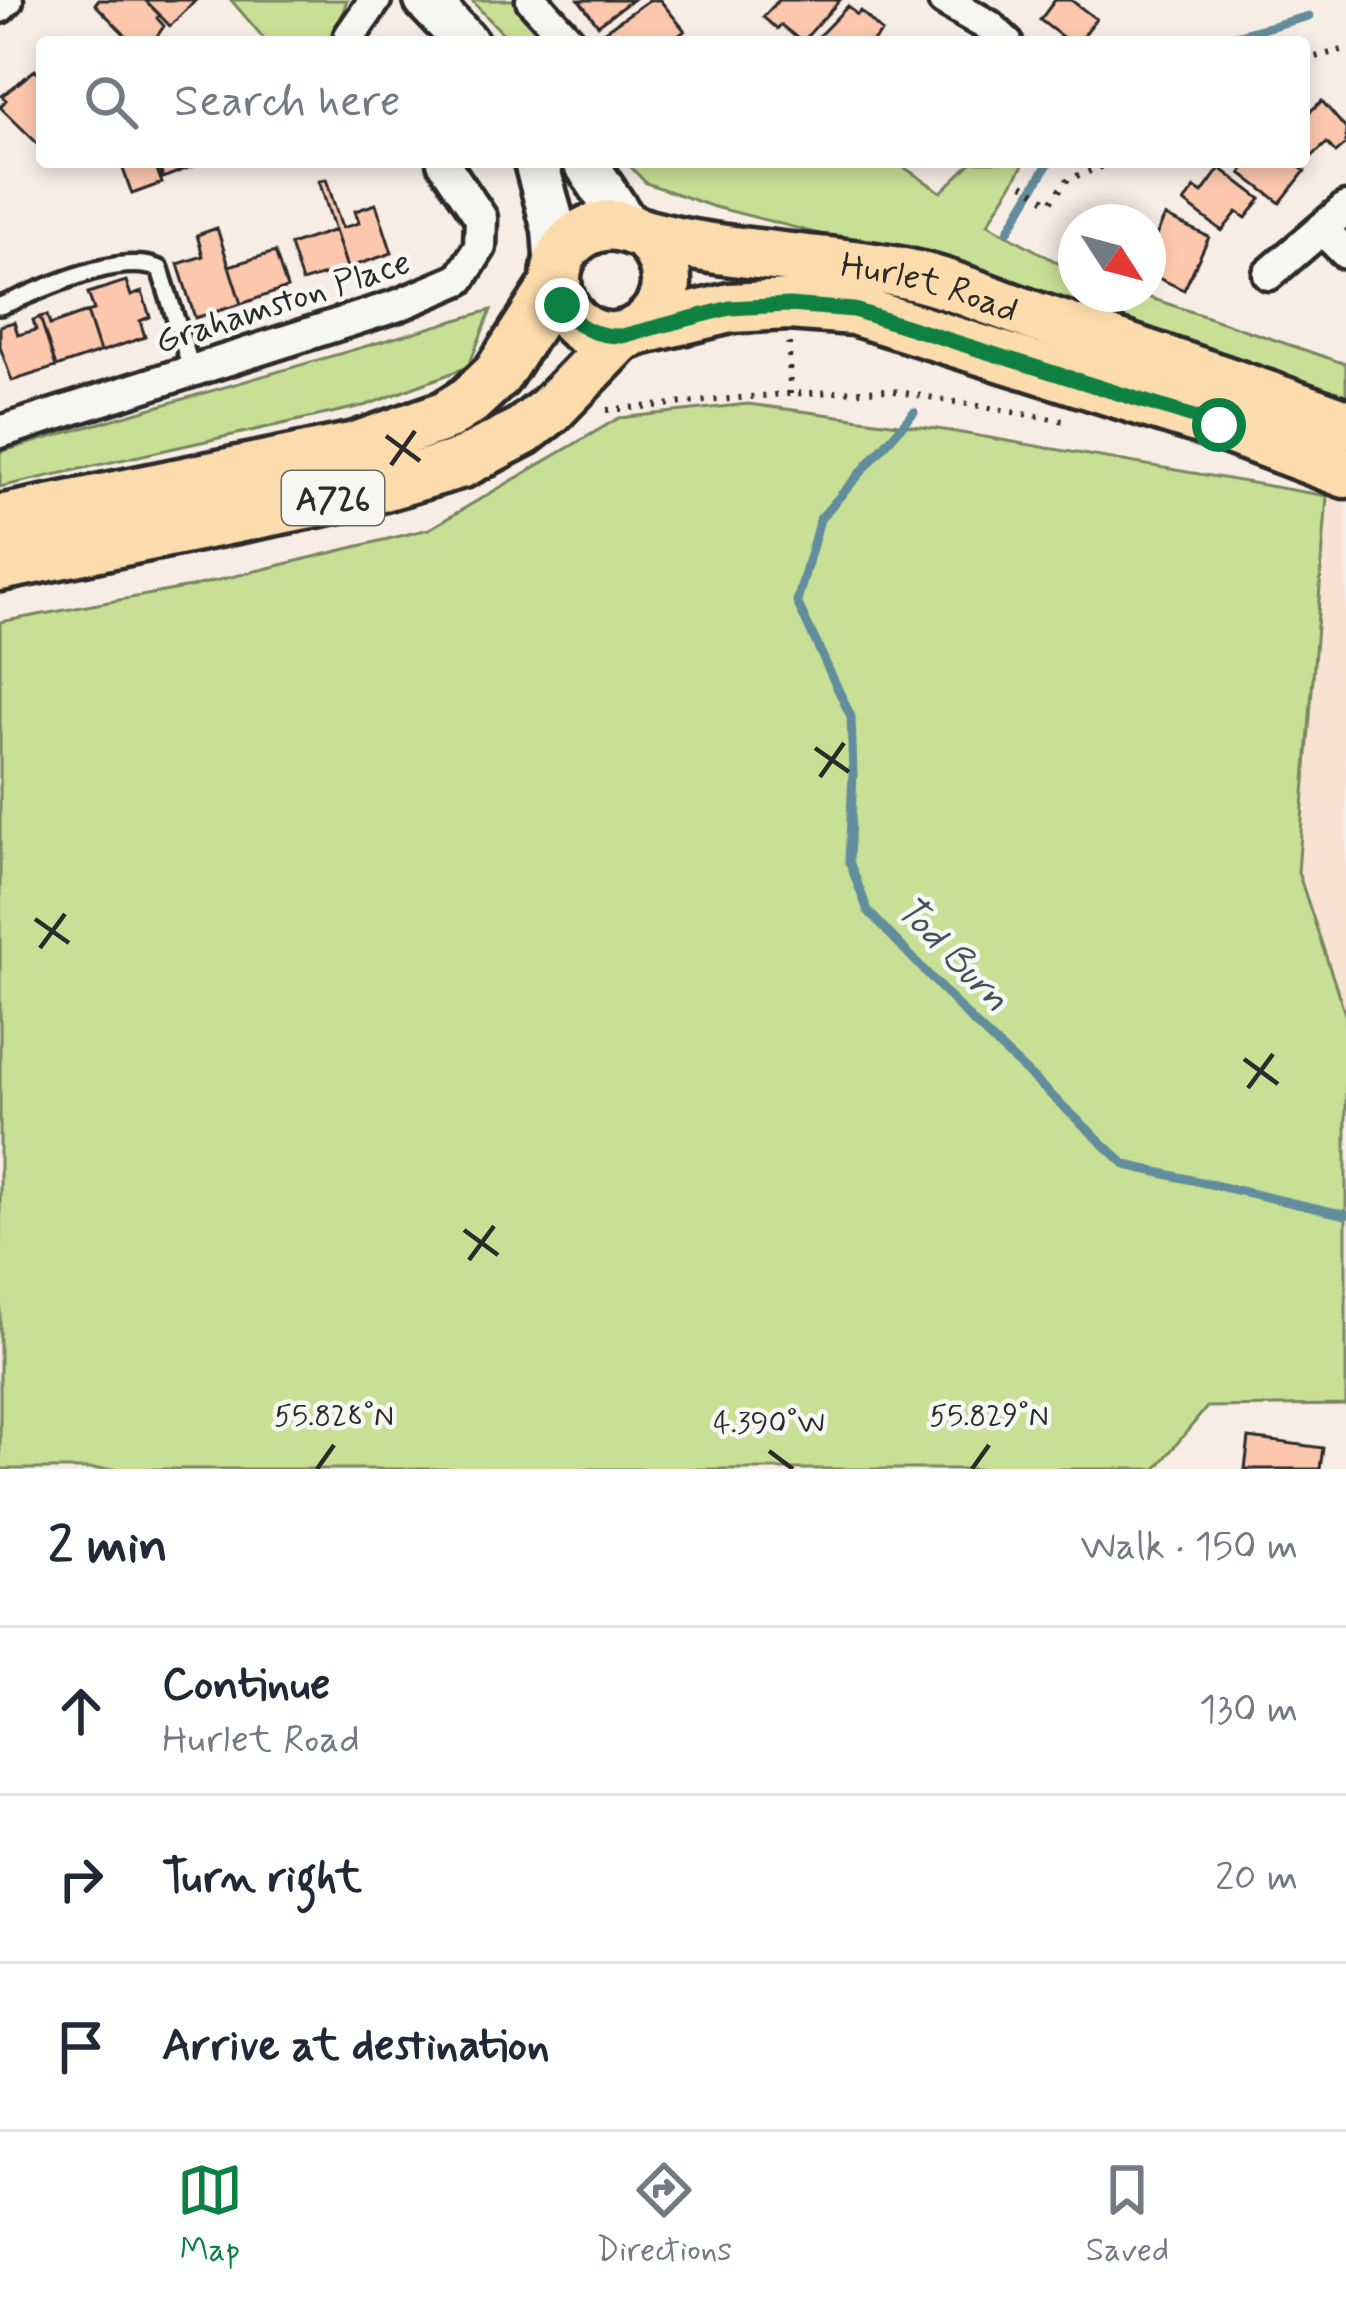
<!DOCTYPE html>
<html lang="en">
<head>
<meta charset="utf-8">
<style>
  :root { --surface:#fff; --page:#f2f2f3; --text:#1f2937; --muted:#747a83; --line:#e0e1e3; --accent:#0b8043 }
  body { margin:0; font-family:Mynerve,sans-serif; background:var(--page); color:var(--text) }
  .compass { position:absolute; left:1058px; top:204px; width:108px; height:108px; border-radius:50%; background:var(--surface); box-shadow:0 6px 18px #0003; rotate:126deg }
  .stop { position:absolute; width:36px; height:36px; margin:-27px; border:9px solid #0b8043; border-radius:50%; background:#fff }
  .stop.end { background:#0b8043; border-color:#fff; box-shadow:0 3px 12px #0008 }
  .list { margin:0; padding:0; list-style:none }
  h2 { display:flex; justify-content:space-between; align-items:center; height:156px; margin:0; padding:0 48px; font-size:51px }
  h2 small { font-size:39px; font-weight:400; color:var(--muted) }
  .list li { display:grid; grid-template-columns:78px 1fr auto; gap:36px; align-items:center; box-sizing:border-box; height:168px; padding:0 48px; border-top:3px solid var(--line) }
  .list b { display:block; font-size:45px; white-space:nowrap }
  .list p { margin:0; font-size:39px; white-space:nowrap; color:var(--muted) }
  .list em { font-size:39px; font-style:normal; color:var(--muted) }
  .icon { flex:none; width:66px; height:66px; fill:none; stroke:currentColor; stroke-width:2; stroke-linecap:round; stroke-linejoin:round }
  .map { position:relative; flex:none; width:1346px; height:1469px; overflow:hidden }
  .search { position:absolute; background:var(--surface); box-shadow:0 6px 18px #0003; left:36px; right:36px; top:36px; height:132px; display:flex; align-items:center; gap:30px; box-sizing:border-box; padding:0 42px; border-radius:12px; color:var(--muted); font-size:45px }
  .sheet { height:660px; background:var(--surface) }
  nav { display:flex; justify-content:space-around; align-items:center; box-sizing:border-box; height:168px; border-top:3px solid var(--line); background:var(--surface); font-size:33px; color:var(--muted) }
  nav a { display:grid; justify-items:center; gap:6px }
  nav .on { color:var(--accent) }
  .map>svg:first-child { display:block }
  .built { fill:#f8e2d4 }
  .green { fill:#c7e096; stroke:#798660; stroke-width:3 }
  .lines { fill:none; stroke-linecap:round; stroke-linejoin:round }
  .stream { stroke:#628d9c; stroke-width:9 }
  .building { fill:#fcc7ad; stroke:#2b2b2b; stroke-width:3 }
  .service-casing { stroke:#2b2b2b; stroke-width:24 }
  .minor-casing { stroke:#2b2b2b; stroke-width:39 }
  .secondary-casing { stroke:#2b2b2b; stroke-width:51 }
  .primary-casing { stroke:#2b2b2b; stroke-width:57 }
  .path { stroke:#2b2b2b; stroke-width:6; stroke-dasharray:3 9; stroke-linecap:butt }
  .service { stroke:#f6f6f2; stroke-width:15 }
  .minor { stroke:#f6f6f2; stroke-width:30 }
  .secondary { stroke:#f6f6f2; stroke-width:42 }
  .primary { stroke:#fcdcac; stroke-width:48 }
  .route { stroke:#0b8043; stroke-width:15 }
  .ticks { fill:none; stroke:#2b2b2b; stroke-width:4.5 }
  .labels { text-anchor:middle; stroke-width:9; stroke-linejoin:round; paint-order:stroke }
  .shield { fill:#f6f6f2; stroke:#686867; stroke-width:3 }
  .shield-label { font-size:33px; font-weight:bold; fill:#2b2b2b }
  .street-label { font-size:36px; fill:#2b2b2b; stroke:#f6f6f2 }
  .water-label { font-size:39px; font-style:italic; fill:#42545a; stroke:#f6f6f2 }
  .ticks-label { font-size:30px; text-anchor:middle; fill:#2b2b2b; stroke:#f6f6f2; stroke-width:9; stroke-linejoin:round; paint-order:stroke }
</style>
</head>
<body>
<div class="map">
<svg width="1346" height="1469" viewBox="0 0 1346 1469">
  <rect width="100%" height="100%" fill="#f7ede4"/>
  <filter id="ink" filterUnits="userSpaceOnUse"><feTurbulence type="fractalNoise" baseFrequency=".00833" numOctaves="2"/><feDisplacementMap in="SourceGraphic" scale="24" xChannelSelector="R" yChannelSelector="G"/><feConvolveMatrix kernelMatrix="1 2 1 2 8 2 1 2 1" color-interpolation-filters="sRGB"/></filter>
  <g filter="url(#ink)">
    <path class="built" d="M1327 496 1346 504V1017L1298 873Z"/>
    <path class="green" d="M231 0H347L341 18 353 42H267Z
      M471 0H520L560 42H511Z
      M626 162H896L941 192 972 162H1025L988 224 1076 273V294H1139L1346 364V396L1025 287 711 206 646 183Z
      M491 310 468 367 367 405 0 487V452Z
      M748 404 944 430 1327 496 1298 872 1346 1017V1405L1207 1407 1156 1469H0V622L190 587 429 529 619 418Z"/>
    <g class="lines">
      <path class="stream" d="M1213 42 1309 16
        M1008 231 1049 162
        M914 412 820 519 797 602 851 717 853 774 849 861 868 911 975 1024 1126 1165 1346 1215"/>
    </g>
    <path class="building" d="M98 0H145L160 15 157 18 164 26 153 42H132L95 4Z
      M145 0H196L170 26Z
      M579 0H632L598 25Z
      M649 0H660L685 31 669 42H611L603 32Z
      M779 0H840L802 42 781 25 777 29 763 17Z
      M1055 0H1071L1096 19 1079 42H1069L1040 20Z
      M848 6 857 15 861 11 882 32 872 42H813Z
      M35 70 42 77V139L38 144 0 107 6 100 2 96Z
      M1322 101 1346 129V144L1336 153 1327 143 1310 158 1304 151V117Z
      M131 162H154L162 183 132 194 122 166Z
      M158 162H192L193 166 163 178Z
      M1250 162H1293L1305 171 1280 203 1241 173Z
      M1220 168 1261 199 1246 218 1237 212 1222 231 1184 202 1195 188 1202 193Z
      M326 179 342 228 359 223 355 211 376 204 392 253 347 268 319 181Z
      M1165 216 1209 237 1184 290 1148 273V253Z
      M217 228 241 304 195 318 178 264 203 256 197 235Z
      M335 230 347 268 302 282 290 245Z
      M275 252 287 288 241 304 229 266Z
      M126 281 131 296 142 292 150 317 140 321 145 337 100 352 87 312 94 310 88 293Z
      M87 312 100 352 56 367 40 317 47 315 50 325Z
      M40 317 56 367 12 381 0 347V326L14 322 18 335 36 330 33 320Z
      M1249 1438 1323 1448 1320 1469H1245Z"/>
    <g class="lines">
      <defs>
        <path id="service" d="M0 306C44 290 116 251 160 269L192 371"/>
        <path id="minor" d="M532 0 570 42
          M944 0 989 26 1006 42
          M0 7 7 0
          M353 42 350 36 375 0
          M1322 229 1346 253
          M1269 274 1346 208
          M0 432 399 305 460 279 480 247 481 218 443 162"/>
        <path id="secondary" d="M426 0 466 42
          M536 162 554 229 557 270
          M585 162 627 226"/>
        <g id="primary">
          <path id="s1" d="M644 234C708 299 617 375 569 316 558 303 553 282 558 265 564 244 582 229 604 226 620 223 632 231 647 235 696 248 749 253 800 259 835 263 873 266 908 274 954 284 1000 305 1045 320 1146 354 1246 388 1346 424"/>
          <path d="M639 330 730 308 789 305 854 310 1219 425 1346 473"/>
          <path d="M0 520 356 447 445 416 470 400 497 375 556 284"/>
          <path d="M0 566 360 493 462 463 523 431 550 410 622 336"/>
        </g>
      </defs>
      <use href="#service" class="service-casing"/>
      <use href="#minor" class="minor-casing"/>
      <use href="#secondary" class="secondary-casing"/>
      <use href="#primary" class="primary-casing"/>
      <path class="path" d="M1304 60 1346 49
        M1023 184 1050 203 1068 179 1115 162
        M789 343 790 394
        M607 410 784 394 888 390 1070 422"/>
      <use href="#service" class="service"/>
      <use href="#minor" class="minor"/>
      <use href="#secondary" class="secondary"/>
      <use href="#primary" class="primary"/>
    </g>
  </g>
  <g class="lines" filter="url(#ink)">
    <path class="route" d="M562 305C577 328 594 336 622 336L730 308 789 305 854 310 1219 425"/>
  </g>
  <path class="ticks" d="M386 436 420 461M391 465 415 431M815 748 849 772M820 777 844 743M35 919 69 943M40 948 65 914M1244 1059 1278 1084M1248 1088 1273 1054M464 1230 498 1255M469 1260 494 1226M769 1451 793 1469M317 1469 334 1445M972 1469 989 1445"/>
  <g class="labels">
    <rect class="shield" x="282" y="471" width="102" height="54" rx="9"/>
    <g class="shield-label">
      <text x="333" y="510">A726</text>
    </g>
    <g class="street-label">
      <text dy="13" stroke="none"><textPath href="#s1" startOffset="639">Hurlet Road</textPath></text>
      <text transform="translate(282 300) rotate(-18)" y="13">Grahamston Place</text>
    </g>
    <g class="water-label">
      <text transform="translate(954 952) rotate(46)" y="14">Tod Burn</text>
    </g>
  </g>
  <g class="ticks-label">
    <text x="334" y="1425">55.828°N</text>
    <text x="989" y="1425">55.829°N</text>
    <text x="769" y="1432">4.390°W</text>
  </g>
</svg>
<svg class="compass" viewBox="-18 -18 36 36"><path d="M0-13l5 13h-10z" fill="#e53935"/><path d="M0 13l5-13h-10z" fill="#747a83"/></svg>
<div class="stop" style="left:1219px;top:425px"></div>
<div class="stop end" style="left:562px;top:305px"></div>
<div class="search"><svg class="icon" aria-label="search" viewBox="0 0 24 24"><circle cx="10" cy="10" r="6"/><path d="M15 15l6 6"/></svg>Search here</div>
</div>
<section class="sheet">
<h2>2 min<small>Walk · 150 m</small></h2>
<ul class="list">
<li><svg class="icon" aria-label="ahead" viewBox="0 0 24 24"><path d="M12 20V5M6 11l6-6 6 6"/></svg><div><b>Continue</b><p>Hurlet Road</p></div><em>130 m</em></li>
<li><svg class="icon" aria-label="right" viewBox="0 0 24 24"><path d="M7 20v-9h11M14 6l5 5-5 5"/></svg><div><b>Turn right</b></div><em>20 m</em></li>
<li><svg class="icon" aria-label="arrive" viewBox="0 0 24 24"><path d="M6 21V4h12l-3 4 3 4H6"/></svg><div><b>Arrive at destination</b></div></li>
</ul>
</section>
<nav>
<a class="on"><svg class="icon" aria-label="map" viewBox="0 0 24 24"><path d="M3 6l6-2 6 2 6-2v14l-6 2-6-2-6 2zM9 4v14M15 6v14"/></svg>Map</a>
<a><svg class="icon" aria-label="directions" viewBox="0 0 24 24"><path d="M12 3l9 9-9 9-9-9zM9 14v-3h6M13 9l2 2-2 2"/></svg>Directions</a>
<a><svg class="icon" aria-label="saved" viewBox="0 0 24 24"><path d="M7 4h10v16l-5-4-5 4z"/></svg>Saved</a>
</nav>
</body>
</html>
